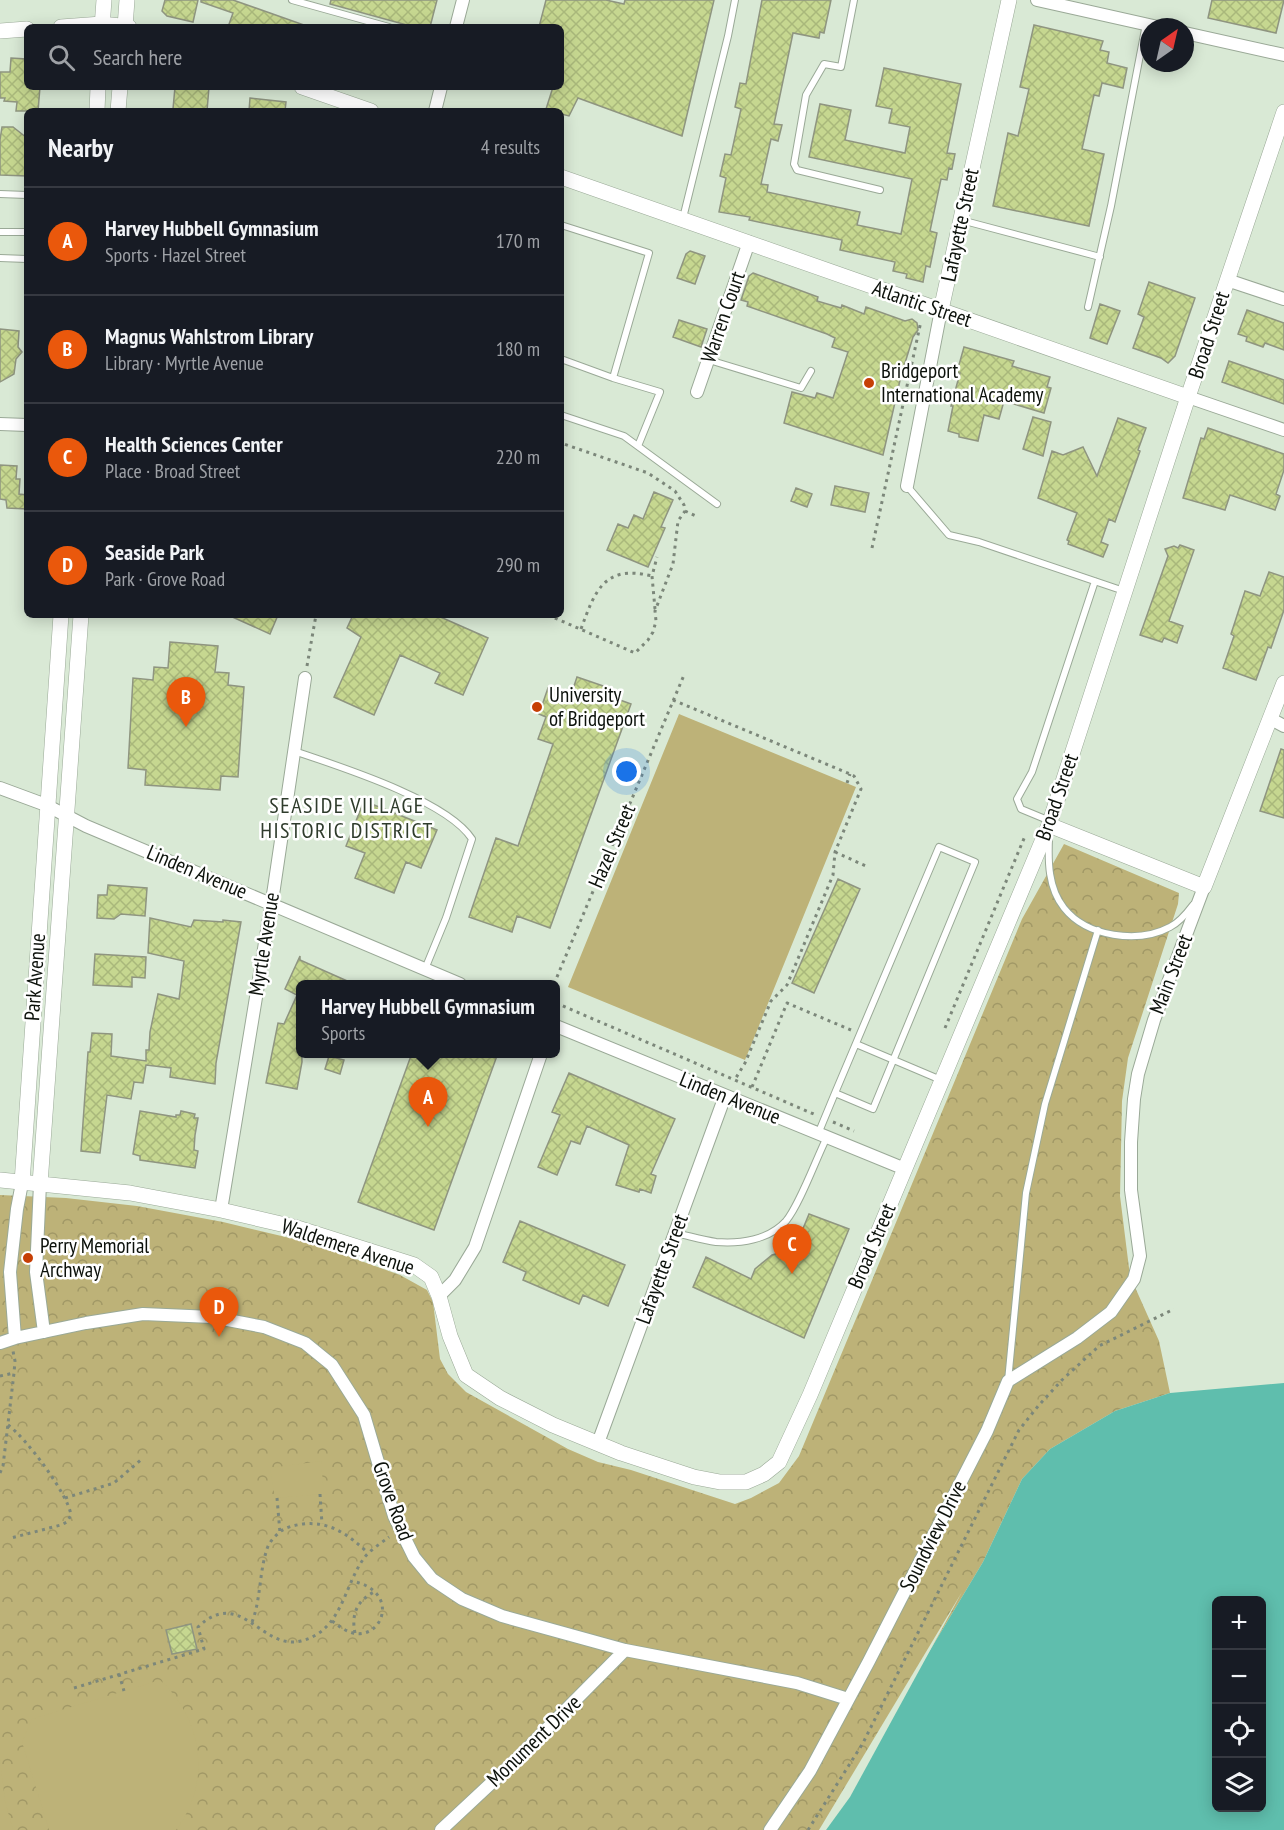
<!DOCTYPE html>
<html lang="en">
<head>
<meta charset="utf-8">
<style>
  :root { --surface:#171b24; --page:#20242c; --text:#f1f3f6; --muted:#9ea1a6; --line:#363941; --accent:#ea580c }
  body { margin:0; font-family:"PT Sans Narrow",sans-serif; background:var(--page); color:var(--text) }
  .controls { position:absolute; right:18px; bottom:18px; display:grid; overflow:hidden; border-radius:9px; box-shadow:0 3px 15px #0003 }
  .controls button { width:54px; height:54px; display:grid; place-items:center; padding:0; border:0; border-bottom:2px solid var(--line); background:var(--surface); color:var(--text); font:30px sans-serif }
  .compass { position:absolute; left:1140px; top:18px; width:54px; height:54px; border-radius:50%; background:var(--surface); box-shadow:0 3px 15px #0003; rotate:34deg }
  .you { position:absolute; left:627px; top:772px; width:21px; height:21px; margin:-15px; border:4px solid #fff; border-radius:50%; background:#1a73e8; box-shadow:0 0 0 9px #1a73e833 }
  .badge { display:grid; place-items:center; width:39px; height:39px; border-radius:50%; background:var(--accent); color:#fff; font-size:20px; font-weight:700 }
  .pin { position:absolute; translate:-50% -50px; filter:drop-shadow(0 2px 3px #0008) }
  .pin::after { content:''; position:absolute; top:32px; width:21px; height:18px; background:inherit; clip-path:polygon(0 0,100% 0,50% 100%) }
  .popup { position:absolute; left:296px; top:980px; width:264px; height:78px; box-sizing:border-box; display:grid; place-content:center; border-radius:9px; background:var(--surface); filter:drop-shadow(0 2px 4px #0005); font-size:20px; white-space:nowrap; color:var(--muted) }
  .popup b { font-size:22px; color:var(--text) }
  .popup::after { content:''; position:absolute; left:50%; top:100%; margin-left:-12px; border:12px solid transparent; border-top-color:var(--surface) }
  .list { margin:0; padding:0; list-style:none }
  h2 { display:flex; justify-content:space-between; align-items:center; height:78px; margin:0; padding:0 24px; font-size:26px }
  h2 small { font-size:20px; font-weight:400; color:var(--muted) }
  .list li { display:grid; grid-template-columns:39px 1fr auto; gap:18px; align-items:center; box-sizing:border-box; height:108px; padding:0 24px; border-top:2px solid var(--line) }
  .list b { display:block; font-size:22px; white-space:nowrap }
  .list p { margin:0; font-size:20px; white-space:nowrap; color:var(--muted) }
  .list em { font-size:20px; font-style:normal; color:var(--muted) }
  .icon { flex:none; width:33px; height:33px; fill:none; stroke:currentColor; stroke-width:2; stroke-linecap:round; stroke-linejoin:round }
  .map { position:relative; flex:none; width:1284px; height:1830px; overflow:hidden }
  .search { position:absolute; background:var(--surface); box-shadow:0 3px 15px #0003; left:24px; top:24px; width:540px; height:66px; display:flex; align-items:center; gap:15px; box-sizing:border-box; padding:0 21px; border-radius:9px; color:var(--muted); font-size:22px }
  .panel { position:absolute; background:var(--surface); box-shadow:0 3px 15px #0003; left:24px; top:108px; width:540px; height:510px; border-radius:9px }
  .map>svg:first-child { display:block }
  .park { fill:url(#park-crowns) }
  .pitch { fill:#bdb278 }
  .water { fill:#5fbead; fill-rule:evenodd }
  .pier { fill:#d9e9d5 }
  .building { fill:url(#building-cross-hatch); stroke:#8f9580; stroke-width:1.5 }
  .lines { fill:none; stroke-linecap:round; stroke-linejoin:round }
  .service-casing { stroke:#9aa997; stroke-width:8 }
  .minor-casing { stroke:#9aa997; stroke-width:14 }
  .tertiary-casing { stroke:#9aa997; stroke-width:16 }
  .path { stroke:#7c877a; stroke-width:3; stroke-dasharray:3 4.5; stroke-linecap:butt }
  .service { stroke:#fff; stroke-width:6 }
  .minor { stroke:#fff; stroke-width:12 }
  .tertiary { stroke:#fff; stroke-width:15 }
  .poi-dot { fill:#c63f05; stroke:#fff; stroke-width:2 }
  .labels { text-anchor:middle; stroke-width:5; stroke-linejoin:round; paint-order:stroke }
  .street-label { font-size:21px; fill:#0c110b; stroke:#fff }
  .poi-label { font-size:21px; fill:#0c110b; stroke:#fff; text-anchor:start }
  .neighbourhood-label { font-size:22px; letter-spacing:1.5px; fill:#2f3c2c; stroke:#fff }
</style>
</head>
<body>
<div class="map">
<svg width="1284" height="1830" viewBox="0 0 1284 1830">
  <defs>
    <pattern id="park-crowns" width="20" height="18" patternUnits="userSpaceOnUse" patternTransform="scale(1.5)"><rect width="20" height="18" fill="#bdb278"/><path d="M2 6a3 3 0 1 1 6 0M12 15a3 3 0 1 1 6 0" fill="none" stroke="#a19866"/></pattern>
    <pattern id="building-cross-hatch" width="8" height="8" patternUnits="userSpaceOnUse" patternTransform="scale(1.5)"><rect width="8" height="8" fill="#c6d790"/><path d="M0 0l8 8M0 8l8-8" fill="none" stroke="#a9b87b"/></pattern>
  </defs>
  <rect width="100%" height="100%" fill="#d9e9d5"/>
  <path class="park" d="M1064 844 1179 893 1178 904 1128 1058 1122 1101 1120 1196 1130 1276 1159 1341 1170 1393 1115 1411 1050 1449 1022 1479 983 1562 822 1830H0V1195L66 1198 137 1206 223 1222 311 1243 400 1275 427 1290 433 1302 440 1359 448 1374 466 1392 568 1449 598 1462 631 1470 735 1504 751 1498 779 1483 799 1456 1022 919Z"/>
  <path class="pitch" d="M679 714 856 787 745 1060 568 987Z
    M321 1461 324 1494 275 1498 270 1468Z
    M160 1680C203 1719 212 1783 176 1830H49L22 1742 32 1719Z
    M0 1759 5 1801 13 1830H0Z"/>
  <path class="water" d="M1284 1383V1830H822L983 1562 1022 1479 1050 1449 1115 1411 1170 1393ZM1216 1600H1262V1808H1216Z"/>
  <path class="pier" d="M962 1592 850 1797 826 1830H819Z"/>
  <path class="building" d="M165 0H198L193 22 167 16 162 11Z
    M201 0H233L304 25V27H228L233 13 201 2Z
    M331 0H437L430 27H414L330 4Z
    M546 0H606L624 4 625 0H714L682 136 578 98 569 116 561 114V111L546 109 553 87H561V27H539Z
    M762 0H831L824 33 820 32 819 38 793 33 774 124 782 125 778 141 771 139 761 184 768 185 767 192 860 212 857 225 901 234 912 179 809 157 820 104 851 110 845 140 905 153 910 127 889 123 892 109 876 106 884 68 961 84 947 153 955 154 952 169 949 168 947 180 941 179 930 231 937 233 930 267 926 266 923 282 906 278 907 274 893 271 895 262 840 250 842 240 749 220 750 217 719 212 726 178 720 176 725 154 731 155 741 109 735 107 740 83 746 84Z
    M1212 0H1284L1276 33 1208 18Z
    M1034 25 1103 41 1100 50 1109 52 1107 63 1127 68 1123 88 1102 83 1099 96 1094 95 1082 149 1104 154 1089 226 993 206 1008 133 1018 136 1029 89 1020 87Z
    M11 58 26 59 25 72H27V87H40L38 111H16L17 102 4 101 5 98H0V72H10Z
    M175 87H209L207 111 173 109Z
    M250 98 286 102 285 111H249Z
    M2 127H13L27 138V176L0 175V140Z
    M690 251 705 256 695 284 677 278 686 254Z
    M753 273 818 297 817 301 841 308 842 305 864 314 866 307 905 321 912 319 917 323 918 330 913 337 901 376 883 455 784 423 792 392 815 398 817 393 833 398 848 352 832 347 835 338 827 334 747 306 748 302 741 300 749 276Z
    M1149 282 1195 298 1175 356 1168 363 1161 358 1133 348 1144 317 1138 314Z
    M1100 304 1120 311 1107 344 1090 338Z
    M1247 310 1284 323V350L1265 343 1263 347 1246 341 1247 337 1238 334Z
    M679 320 707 329 701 347 673 337Z
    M0 329 19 331 18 347 22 352 16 359 14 374 0 382Z
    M964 347 1014 361 1012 366 1050 377 1047 387 1051 388 1044 413 1004 401 999 419 984 415 978 441 959 437V434L948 431 953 406H951L960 373 957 372Z
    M1229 361 1284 380V404L1222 382Z
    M1033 417 1051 422 1043 456 1023 449Z
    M1118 418 1146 428 1138 450 1140 451 1115 522 1109 519 1101 542 1108 545 1103 557 1068 544 1069 541 1067 540 1077 513 1038 498 1052 451 1063 455 1083 447 1097 476Z
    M1208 428 1284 454V470L1276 494 1280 496 1275 510 1230 495 1225 510 1183 498 1201 438 1204 439Z
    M0 465 17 466 16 479H20L19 494 27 495V509L7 508 6 500 0 499Z
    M835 486 869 493 865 512 831 505Z
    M796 488 812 494 807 507 791 501Z
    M654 492 673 500 661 527 665 528 648 567 607 550 618 524 628 528 634 515 643 519Z
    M1180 545 1194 550 1169 621 1183 626 1177 643 1164 638 1162 642 1140 635 1168 556 1165 549 1174 546 1178 548Z
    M1269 572 1284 577V610L1271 648 1268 647 1256 680 1223 668 1234 636 1231 634 1245 591 1260 596Z
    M228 615H278L270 634Z
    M353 615H436L488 638 463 695 435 683 440 673 400 655 374 715 334 697 361 637 347 628Z
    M170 642 218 646 215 672 229 673 228 685 244 687 238 777 221 776 220 790 145 785 146 770 128 768 133 678 153 680 154 667 168 668Z
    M577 677 612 689 609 696 631 704 550 928 517 916 512 932 469 917 496 838 518 846 553 744 538 739 546 717 539 714 548 688 571 695Z
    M1281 749 1284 750V818L1260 811Z
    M364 801 437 830 421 868 406 862 394 893 355 878 365 853 346 846Z
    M838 879 860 889 814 993 792 983Z
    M108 885 147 888 145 916 121 914 114 919 97 918 98 895H107Z
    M150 918 191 927 194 920 223 922V920L241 922 216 1063 215 1084 170 1077 171 1068 146 1065 143 1083 134 1082 131 1099 107 1095 100 1153 81 1151 88 1052H90L92 1033 112 1034 111 1056 146 1061V1050H149L150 1032 158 994 179 999 184 961 148 953Z
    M95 954 146 957 145 978 132 977V987L93 985Z
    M300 956V960L354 984H300L302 1062 297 1089 266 1083 278 1023 284 1024 297 995 285 989Z
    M412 1053H498L434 1230 358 1202Z
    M329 1056 344 1060 340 1074 325 1069Z
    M569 1073 675 1119 651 1174 656 1176 651 1193 640 1189 639 1192 616 1185 629 1145 587 1126 580 1144 571 1141 557 1175 538 1167 560 1115 552 1112Z
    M140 1111 176 1117V1115H180L181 1111 195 1114 194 1118H198L195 1135 194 1150 198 1151 195 1168 140 1160V1156L133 1154Z
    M809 1214 849 1229 804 1338 693 1287 706 1257 751 1279 755 1269 772 1255 783 1252 793 1253Z
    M520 1221 625 1265 608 1306 583 1295 579 1304 523 1280 526 1272 503 1262Z
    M191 1624 197 1649 172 1654 166 1630Z"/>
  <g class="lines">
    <defs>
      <path id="service" d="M292 0 389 27
        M854 0 841 67 824 64 806 95 794 164 797 170 880 190
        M0 194 27 195
        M683 218 728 36 735 0
        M961 220 1100 257
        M561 225 649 253 613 378 660 392 638 446
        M0 232H27
        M0 258 27 259
        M1088 307 1111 206 1146 24
        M561 359 613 378
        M709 360 801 388 811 371
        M561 415 624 436 717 504
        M907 486 949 535 979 542 1124 591
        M294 751C338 766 447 800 472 839L446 918 425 969
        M1050 821 1021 809 1017 799 1032 772 1095 581
        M1049 838C1048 861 1048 888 1064 908 1087 937 1138 944 1170 927 1180 922 1187 913 1193 905
        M939 847 975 862 873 1109 835 1093Z
        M856 1044 941 1080
        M818 1134 835 1093
        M675 1233C689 1236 703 1240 716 1242 740 1244 769 1240 786 1221 800 1204 816 1159 827 1137
        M1008 1381 1026 1193 1045 1104 1098 930"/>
      <path id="minor" d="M1037 0 1158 27
        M456 27 463 0
        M1185 33 1284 55
        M435 111 441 87
        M1227 280 1284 299
        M697 392 749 242
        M1188 397 1284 430
        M0 424 27 425
        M907 486 941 310
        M1271 719 1284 726
        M0 788 46 805 86 826 460 984
        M556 1026 905 1169
        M40 1184 36 1272 44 1332
        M221 1210 274 888 305 678
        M439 1296 455 1280 475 1247 541 1054
        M15 1338 10 1272 17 1209 22 1183
        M0 1343 15 1338 86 1323 143 1314 212 1317 264 1327 305 1343 332 1365 364 1415 394 1516 414 1557 432 1579 462 1599 502 1616 625 1650 797 1683 848 1699
        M598 1443 725 1096
        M441 1830 517 1759 625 1650
        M770 1830 810 1771 869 1661 987 1431 1008 1381 1077 1338 1111 1312 1134 1279 1140 1256 1131 1190V1142L1134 1099 1138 1074 1154 1020 1204 887"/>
      <path id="tertiary" d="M61 27 102 24 129 27
        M102 27 104 0
        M125 27 127 0
        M0 31 27 29
        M302 87 371 111
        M97 111 98 87
        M118 111 120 87
        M561 177 1188 397
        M941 310 1009 0
        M1049 825 1204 887 1284 683
        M0 1180 130 1193 221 1210 294 1227 414 1265 431 1277 439 1296 450 1336 466 1375 500 1398 553 1425 621 1453 694 1477 720 1482H746L764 1474 779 1462 810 1395 1049 825 1188 397 1284 112
        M22 1183 61 615
        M40 1184 81 615"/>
    </defs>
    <use href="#service" class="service-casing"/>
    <use href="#minor" class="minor-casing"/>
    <use href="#tertiary" class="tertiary-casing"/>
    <path class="path" d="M685 511 696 516
      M872 548 921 321
      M655 609 652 576 657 557
      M548 615 635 653 648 640 653 632 656 621 655 611 673 564 678 521 685 511 684 505 675 491 648 473 561 443
      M581 629C595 591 604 564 652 576
      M307 666 316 615
      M673 700 850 774 854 776 861 789 835 852 833 875 787 985 771 1001 745 1063 734 1081
      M847 783 850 774
      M835 852 868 867
      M554 984 684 675
      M556 1003 816 1115
      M945 1028 1025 836
      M752 1087 787 1003 851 1030
      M833 1122 854 1131
      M0 1376 14 1373
      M8 1425C26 1438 68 1494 71 1515L67 1522 61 1525 11 1538
      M0 1473 3 1466 14 1373 15 1361 13 1351
      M320 1494 322 1524
      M65 1498 114 1483 142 1459
      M277 1498 280 1533
      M332 1621C339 1626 345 1631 353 1633 383 1640 401 1591 352 1581
      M252 1622C261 1599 259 1573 267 1549 269 1542 275 1536 281 1531 287 1527 295 1525 303 1524 330 1521 349 1535 368 1553
      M355 1633C351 1614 357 1600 376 1591
      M119 1674 124 1691
      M74 1688 204 1649 198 1627C241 1586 261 1651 301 1641 341 1631 343 1590 362 1561 368 1551 380 1544 389 1537
      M808 1830 863 1743 1019 1430 1039 1405 1062 1380 1099 1346 1174 1309"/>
    <use href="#service" class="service"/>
    <use href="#minor" class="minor"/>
    <use href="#tertiary" class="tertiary"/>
  </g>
  <g class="poi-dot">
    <circle cx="869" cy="383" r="6"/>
    <circle cx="537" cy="707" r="6"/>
    <circle cx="28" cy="1258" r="6"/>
  </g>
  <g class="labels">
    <g class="street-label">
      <text transform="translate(960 225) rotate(-78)" y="7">Lafayette Street</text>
      <text transform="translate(922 304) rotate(19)" y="7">Atlantic Street</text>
      <text transform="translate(723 317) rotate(-71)" y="7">Warren Court</text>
      <text transform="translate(1209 335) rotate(-72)" y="7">Broad Street</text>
      <text transform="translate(1057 797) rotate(-71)" y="7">Broad Street</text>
      <text transform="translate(612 846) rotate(-67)" y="7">Hazel Street</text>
      <text transform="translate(197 872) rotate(23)" y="7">Linden Avenue</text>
      <text transform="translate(264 944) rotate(-81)" y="7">Myrtle Avenue</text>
      <text transform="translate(1171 974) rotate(-69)" y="7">Main Street</text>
      <text transform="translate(35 977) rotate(-86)" y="7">Park Avenue</text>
      <text transform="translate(730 1098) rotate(22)" y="7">Linden Avenue</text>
      <text transform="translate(872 1246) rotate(-67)" y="7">Broad Street</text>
      <text transform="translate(348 1247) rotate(18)" y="7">Waldemere Avenue</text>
      <text transform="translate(662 1269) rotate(-70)" y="7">Lafayette Street</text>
      <text transform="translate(393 1501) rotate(70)" y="7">Grove Road</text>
      <text transform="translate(933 1536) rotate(-63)" y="7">Soundview Drive</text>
      <text transform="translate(534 1741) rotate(-44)" y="7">Monument Drive</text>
    </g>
    <g class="poi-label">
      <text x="881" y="378">Bridgeport<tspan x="881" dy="24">International Academy</tspan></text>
      <text x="549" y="702">University<tspan x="549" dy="24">of Bridgeport</tspan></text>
      <text x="40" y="1253">Perry Memorial<tspan x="40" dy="24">Archway</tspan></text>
    </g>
    <g class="neighbourhood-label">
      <text x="347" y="813">SEASIDE VILLAGE<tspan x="347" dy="25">HISTORIC DISTRICT</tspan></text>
    </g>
  </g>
</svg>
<div class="controls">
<button>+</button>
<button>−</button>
<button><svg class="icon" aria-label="locate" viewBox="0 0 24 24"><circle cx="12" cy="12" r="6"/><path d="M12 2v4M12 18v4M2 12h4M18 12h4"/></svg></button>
<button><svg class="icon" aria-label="layers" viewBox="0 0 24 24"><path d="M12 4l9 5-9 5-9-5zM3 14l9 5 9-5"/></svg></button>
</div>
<svg class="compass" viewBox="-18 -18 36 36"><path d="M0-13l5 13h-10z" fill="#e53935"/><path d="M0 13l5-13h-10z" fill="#9ea1a6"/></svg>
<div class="you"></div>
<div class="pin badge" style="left:428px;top:1127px">A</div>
<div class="popup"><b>Harvey Hubbell Gymnasium</b>Sports</div>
<div class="pin badge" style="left:186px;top:727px">B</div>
<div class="pin badge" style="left:792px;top:1274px">C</div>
<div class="pin badge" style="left:219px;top:1337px">D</div>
<div class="search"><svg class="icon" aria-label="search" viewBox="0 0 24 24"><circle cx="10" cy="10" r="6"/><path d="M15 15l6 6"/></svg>Search here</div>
<section class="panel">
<h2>Nearby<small>4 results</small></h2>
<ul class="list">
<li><span class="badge">A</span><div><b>Harvey Hubbell Gymnasium</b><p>Sports · Hazel Street</p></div><em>170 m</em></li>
<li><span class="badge">B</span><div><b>Magnus Wahlstrom Library</b><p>Library · Myrtle Avenue</p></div><em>180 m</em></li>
<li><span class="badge">C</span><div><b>Health Sciences Center</b><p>Place · Broad Street</p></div><em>220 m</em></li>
<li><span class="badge">D</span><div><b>Seaside Park</b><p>Park · Grove Road</p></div><em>290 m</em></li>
</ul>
</section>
</div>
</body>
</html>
